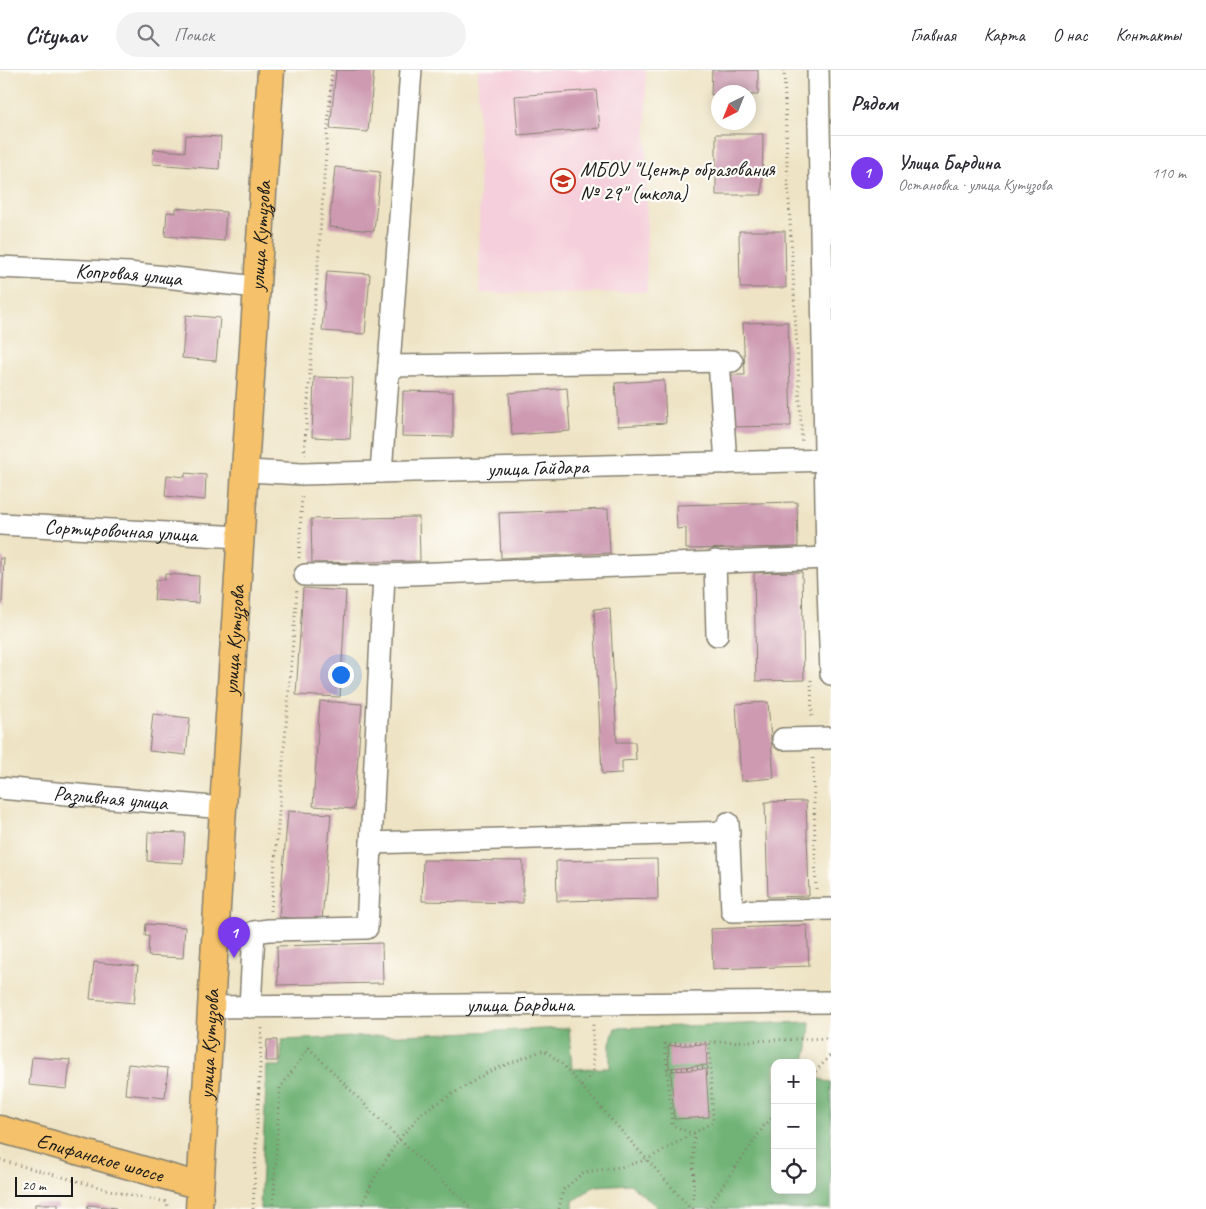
<!DOCTYPE html>
<html lang="ru">
<head>
<meta charset="utf-8">
<style>
  :root { --surface:#fff; --page:#f2f2f3; --text:#2b2b33; --muted:#7c7c81; --line:#e1e1e2; --accent:#7c3aed }
  body { margin:0; font-family:Caveat,sans-serif; background:var(--page); color:var(--text) }
  .controls { position:absolute; right:15px; bottom:15px; display:grid; overflow:hidden; border-radius:10px; box-shadow:0 2px 12px #0003 }
  .controls button { width:45px; height:45px; display:grid; place-items:center; padding:0; border:0; border-bottom:1px solid var(--line); background:var(--surface); color:var(--text); font:25px sans-serif }
  .compass { position:absolute; left:711px; top:15px; width:45px; height:45px; border-radius:50%; background:var(--surface); box-shadow:0 2px 12px #0003; rotate:223deg }
  .scale { position:absolute; left:15px; bottom:12px; width:58px; box-sizing:border-box; padding-left:5px; border:2px solid #1c1c1c; border-top:0; font-size:14px; line-height:18px; white-space:nowrap; color:#1c1c1c; -webkit-text-stroke:4px #fdfcf7; paint-order:stroke }
  .you { position:absolute; left:340px; top:604px; width:18px; height:18px; margin:-12px; border:4px solid #fff; border-radius:50%; background:#1a73e8; box-shadow:0 0 0 8px #1a73e833 }
  .badge { display:grid; place-items:center; width:32px; height:32px; border-radius:50%; background:var(--accent); color:#fff; font-size:16px; font-weight:700 }
  .pin { position:absolute; translate:-50% -41px; filter:drop-shadow(0 1px 2px #0008) }
  .pin::after { content:''; position:absolute; top:26px; width:18px; height:15px; background:inherit; clip-path:polygon(0 0,100% 0,50% 100%) }
  .list { margin:0; padding:0; list-style:none }
  h2 { display:flex; justify-content:space-between; align-items:center; height:65px; margin:0; padding:0 20px; font-size:21px }
  h2 small { font-size:16px; font-weight:400; color:var(--muted) }
  .list li { display:grid; grid-template-columns:32px 1fr auto; gap:15px; align-items:center; box-sizing:border-box; height:75px; padding:0 20px; border-top:1px solid var(--line) }
  .list b { display:block; font-size:19px; white-space:nowrap }
  .list p { margin:0; font-size:16px; white-space:nowrap; color:var(--muted) }
  .list em { font-size:16px; font-style:normal; color:var(--muted) }
  .icon { flex:none; width:28px; height:28px; fill:none; stroke:currentColor; stroke-width:2; stroke-linecap:round; stroke-linejoin:round }
  .map { position:relative; flex:none; width:831px; height:1139px; overflow:hidden }
  header { display:flex; align-items:center; gap:30px; box-sizing:border-box; height:70px; padding:0 25px; background:var(--surface); border-bottom:1px solid var(--line) }
  header strong { font-size:24px }
  nav { display:flex; gap:28px; margin-inline-start:auto; font-size:18px }
  .search { width:350px; height:45px; background:var(--page); display:flex; align-items:center; gap:12px; box-sizing:border-box; padding:0 18px; border-radius:28px; color:var(--muted); font-size:19px }
  main { display:flex }
  aside { flex:1; background:var(--surface) }
  .map>svg:first-child { display:block }
  .built { fill:#f5cfdb }
  .forest { fill:#71b376; stroke:#466849 }
  .building { fill:#cd9ab1 }
  .lines { fill:none; stroke-linecap:round; stroke-linejoin:round }
  .minor-casing { stroke:#858070; stroke-width:24 }
  .major-casing { stroke:#858070; stroke-width:29 }
  .path { stroke:#858070; stroke-width:3; stroke-dasharray:1 4; stroke-linecap:butt }
  .minor { stroke:#fff; stroke-width:21 }
  .major { stroke:#f5c16b; stroke-width:26 }
  .labels { text-anchor:middle; stroke-width:4.5; stroke-linejoin:round; paint-order:stroke }
  .poi-label { font-size:21px; fill:#1c1c1c; stroke:#fdfcf7; text-anchor:start }
  .street-label { font-size:21px; fill:#1c1c1c; stroke:#fdfcf7 }
</style>
</head>
<body>
<header>
<strong>Citynav</strong>
<div class="search"><svg class="icon" aria-label="search" viewBox="0 0 24 24"><circle cx="10" cy="10" r="6"/><path d="M15 15l6 6"/></svg>Поиск</div>
<nav><a>Главная</a><a>Карта</a><a>О нас</a><a>Контакты</a></nav>
</header>
<main>
<div class="map">
<svg width="831" height="1139" viewBox="0 0 831 1139">
  <rect width="100%" height="100%" fill="#fdfcf7"/>
  <filter id="ink" filterUnits="userSpaceOnUse"><feTurbulence type="fractalNoise" baseFrequency=".02" numOctaves="2"/><feDisplacementMap in="SourceGraphic" scale="10" xChannelSelector="R" yChannelSelector="G"/><feConvolveMatrix kernelMatrix="1 2 1 2 8 2 1 2 1" color-interpolation-filters="sRGB"/></filter>
  <filter id="wash" filterUnits="userSpaceOnUse"><feTurbulence type="fractalNoise" baseFrequency=".0096" numOctaves="4" result="noise"/><feDisplacementMap in="SourceGraphic" scale="20" xChannelSelector="R" yChannelSelector="G"/><feGaussianBlur stdDeviation="1.12" result="paint"/><feColorMatrix in="noise" values="0 0 0 0 0 0 0 0 0 0 0 0 0 0 0 0 0 1.4 0 .05"/><feComposite in="paint" operator="in"/></filter>
  <g filter="url(#wash)">
    <rect width="100%" height="100%" fill="#eee3c4"/>
    <path class="built" d="M478 0H646L647 222 480 223Z"/>
    <path class="forest" d="M810 952 808 978 804 993H775V1120H812V1006L831 1013V1139H656L655 1135 630 1114 595 1116 573 1131V1139H260L267 996H281L282 970 569 958 572 999 610 998V973L615 958Z"/>
    <g id="blocks">
      <path class="building" d="M336 0H374L368 62 330 59Z
        M712 0H758V25H748V22H718V25H711Z
        M596 20 600 58 518 65 515 26Z
        M716 64H763L762 125H716Z
        M186 65 221 67 219 99 153 94 154 79 185 82Z
        M335 97 380 102 374 161 329 157Z
        M176 138 226 142 224 171 165 166 167 142 176 143Z
        M739 161H785L786 218H740Z
        M327 201 370 204 365 264 322 261Z
        M186 245 220 248 216 291 182 288Z
        M788 252 791 356 727 357 725 305H745L743 253Z
        M314 307 353 308 350 369 312 367Z
        M664 310 666 353 618 356 615 313Z
        M567 318 570 361 512 365 509 323Z
        M403 321 453 322V367L402 366Z
        M185 403 206 405 205 430 165 426 167 405 185 407Z
        M797 432 798 477 686 479V458L677 459 676 435Z
        M608 439 610 483 501 488 499 443Z
        M419 447 420 491 312 493 311 449Z
        M0 488H4L2 534 0 533Z
        M802 502 804 610 756 611 754 503Z
        M165 504 199 506 198 533 154 530 156 509 165 510Z
        M303 518 346 521 340 627 296 625Z
        M610 538 617 672H635L636 690 622 691V703L602 704 594 539Z
        M320 631 362 634 354 739 313 736Z
        M768 632 774 708 741 711 736 634Z
        M153 644 190 648 186 685 149 681Z
        M806 731 809 826 768 827 765 732Z
        M288 741 331 744 322 851 279 847Z
        M148 762 185 763 183 793 147 791Z
        M657 789 658 829 557 831 556 791Z
        M423 790 523 791V833L422 831Z
        M146 854 185 857 183 888 148 886 149 866H145Z
        M807 855 809 896 713 899 711 859Z
        M382 873 383 913 278 915 277 876Z
        M94 892 138 896 134 933 90 929Z
        M267 970H277V991H266Z
        M706 974 707 995 669 998 668 976Z
        M32 987 70 990 67 1019 29 1015Z
        M128 994 168 998 165 1028 125 1024Z
        M706 999 709 1047 674 1049 671 1001Z
        M35 1134H58V1139H35Z
        M88 1135 116 1138V1139H87Z"/>
    </g>
  </g>
  <g filter="url(#ink)">
    <use href="#blocks" fill-opacity="0" stroke="#858070" stroke-width="1"/>
    <g class="lines">
      <defs>
        <g id="minor">
          <path d="M818 0 827 488 831 604"/>
          <path id="s1" d="M0 197 128 203 257 217"/>
          <path d="M719 291 726 393"/>
          <path d="M389 296 732 291"/>
          <path id="s2" d="M246 401 302 404 831 390"/>
          <path d="M381 402 411 0"/>
          <path id="s3" d="M0 454 241 467"/>
          <path d="M715 491 717 565"/>
          <path d="M305 505H384L827 488"/>
          <path d="M783 669 831 668"/>
          <path id="s4" d="M0 718 223 738"/>
          <path d="M728 753 732 841 831 839"/>
          <path d="M371 773 729 762"/>
          <path id="s5" d="M210 937 831 932"/>
          <path d="M250 937 254 862 269 860 367 858 384 505"/>
        </g>
        <g id="major">
          <path id="s6" d="M0 1059 200 1116"/>
          <path id="s7" d="M199 1139 223 738 271 0"/>
        </g>
      </defs>
      <use href="#minor" class="minor-casing"/>
      <use href="#major" class="major-casing"/>
      <path class="path" d="M784 0 787 93 802 372
        M304 385 332 0
        M299 488 302 424
        M811 610 812 649
        M813 688 816 821
        M271 841 297 521
        M667 1000 710 997
        M812 1005 831 985
        M581 1016 593 1003V952
        M0 1090 128 1125 167 1132 168 1139
        M253 1139 262 955
        M273 1139 280 1018 309 978 399 1069 472 1139
        M360 1139 374 1109 399 1069 423 1042 490 1001 544 980 561 993 691 1139
        M559 1139 563 1120 584 1102 621 1097 646 1090 713 1052 709 972
        M693 1139 694 1064 672 1055 665 974 831 968
        M707 1139 764 1056 775 1045"/>
      <use href="#minor" class="minor"/>
      <use href="#major" class="major"/>
    </g>
  </g>
  <defs>
    <symbol id="school-ring" viewBox="-11 -11 22 22"><circle r="9.5" fill="#fdfcf7" stroke="#c8321e" stroke-width="1.5"/><path d="M0-5L7-2L0 1L-7-2ZM-4 1L0 2.5L4 1V4Q0 6-4 4Z" fill="#c8321e"/></symbol>
  </defs>
  <g fill-rule="evenodd">
    <use href="#school-ring" x="549" y="97" width="28" height="28"/>
  </g>
  <g class="labels">
    <g class="poi-label">
      <text x="580" y="106">МБОУ "Центр образования<tspan x="580" dy="24">№ 29" (школа)</tspan></text>
    </g>
    <g class="street-label">
      <text dy="7" stroke="none"><textPath href="#s7" startOffset="975">улица Кутузова</textPath></text>
      <text dy="7" stroke="none"><textPath href="#s1" startOffset="129">Копровая улица</textPath></text>
      <text dy="7" stroke="none"><textPath href="#s2" startOffset="292">улица Гайдара</textPath></text>
      <text dy="7" stroke="none"><textPath href="#s3" startOffset="121">Сортировочная улица</textPath></text>
      <text dy="7" stroke="none"><textPath href="#s7" startOffset="570">улица Кутузова</textPath></text>
      <text dy="7" stroke="none"><textPath href="#s4" startOffset="111">Разливная улица</textPath></text>
      <text dy="7" stroke="none"><textPath href="#s5" startOffset="310">улица Бардина</textPath></text>
      <text dy="7" stroke="none"><textPath href="#s7" startOffset="165">улица Кутузова</textPath></text>
      <text dy="7" stroke="none"><textPath href="#s6" startOffset="104">Епифанское шоссе</textPath></text>
    </g>
  </g>
</svg>
<div class="controls">
<button>+</button>
<button>−</button>
<button><svg class="icon" aria-label="locate" viewBox="0 0 24 24"><circle cx="12" cy="12" r="6"/><path d="M12 2v4M12 18v4M2 12h4M18 12h4"/></svg></button>
</div>
<svg class="compass" viewBox="-18 -18 36 36"><path d="M0-13l5 13h-10z" fill="#e53935"/><path d="M0 13l5-13h-10z" fill="#7c7c81"/></svg>
<div class="scale">20 m</div>
<div class="you"></div>
<div class="pin badge" style="left:234px;top:888px">1</div>
</div>
<aside>
<h2>Рядом<small></small></h2>
<ul class="list">
<li><span class="badge">1</span><div><b>Улица Бардина</b><p>Остановка · улица Кутузова</p></div><em>110 m</em></li>
</ul>
</aside>
</main>
</body>
</html>
